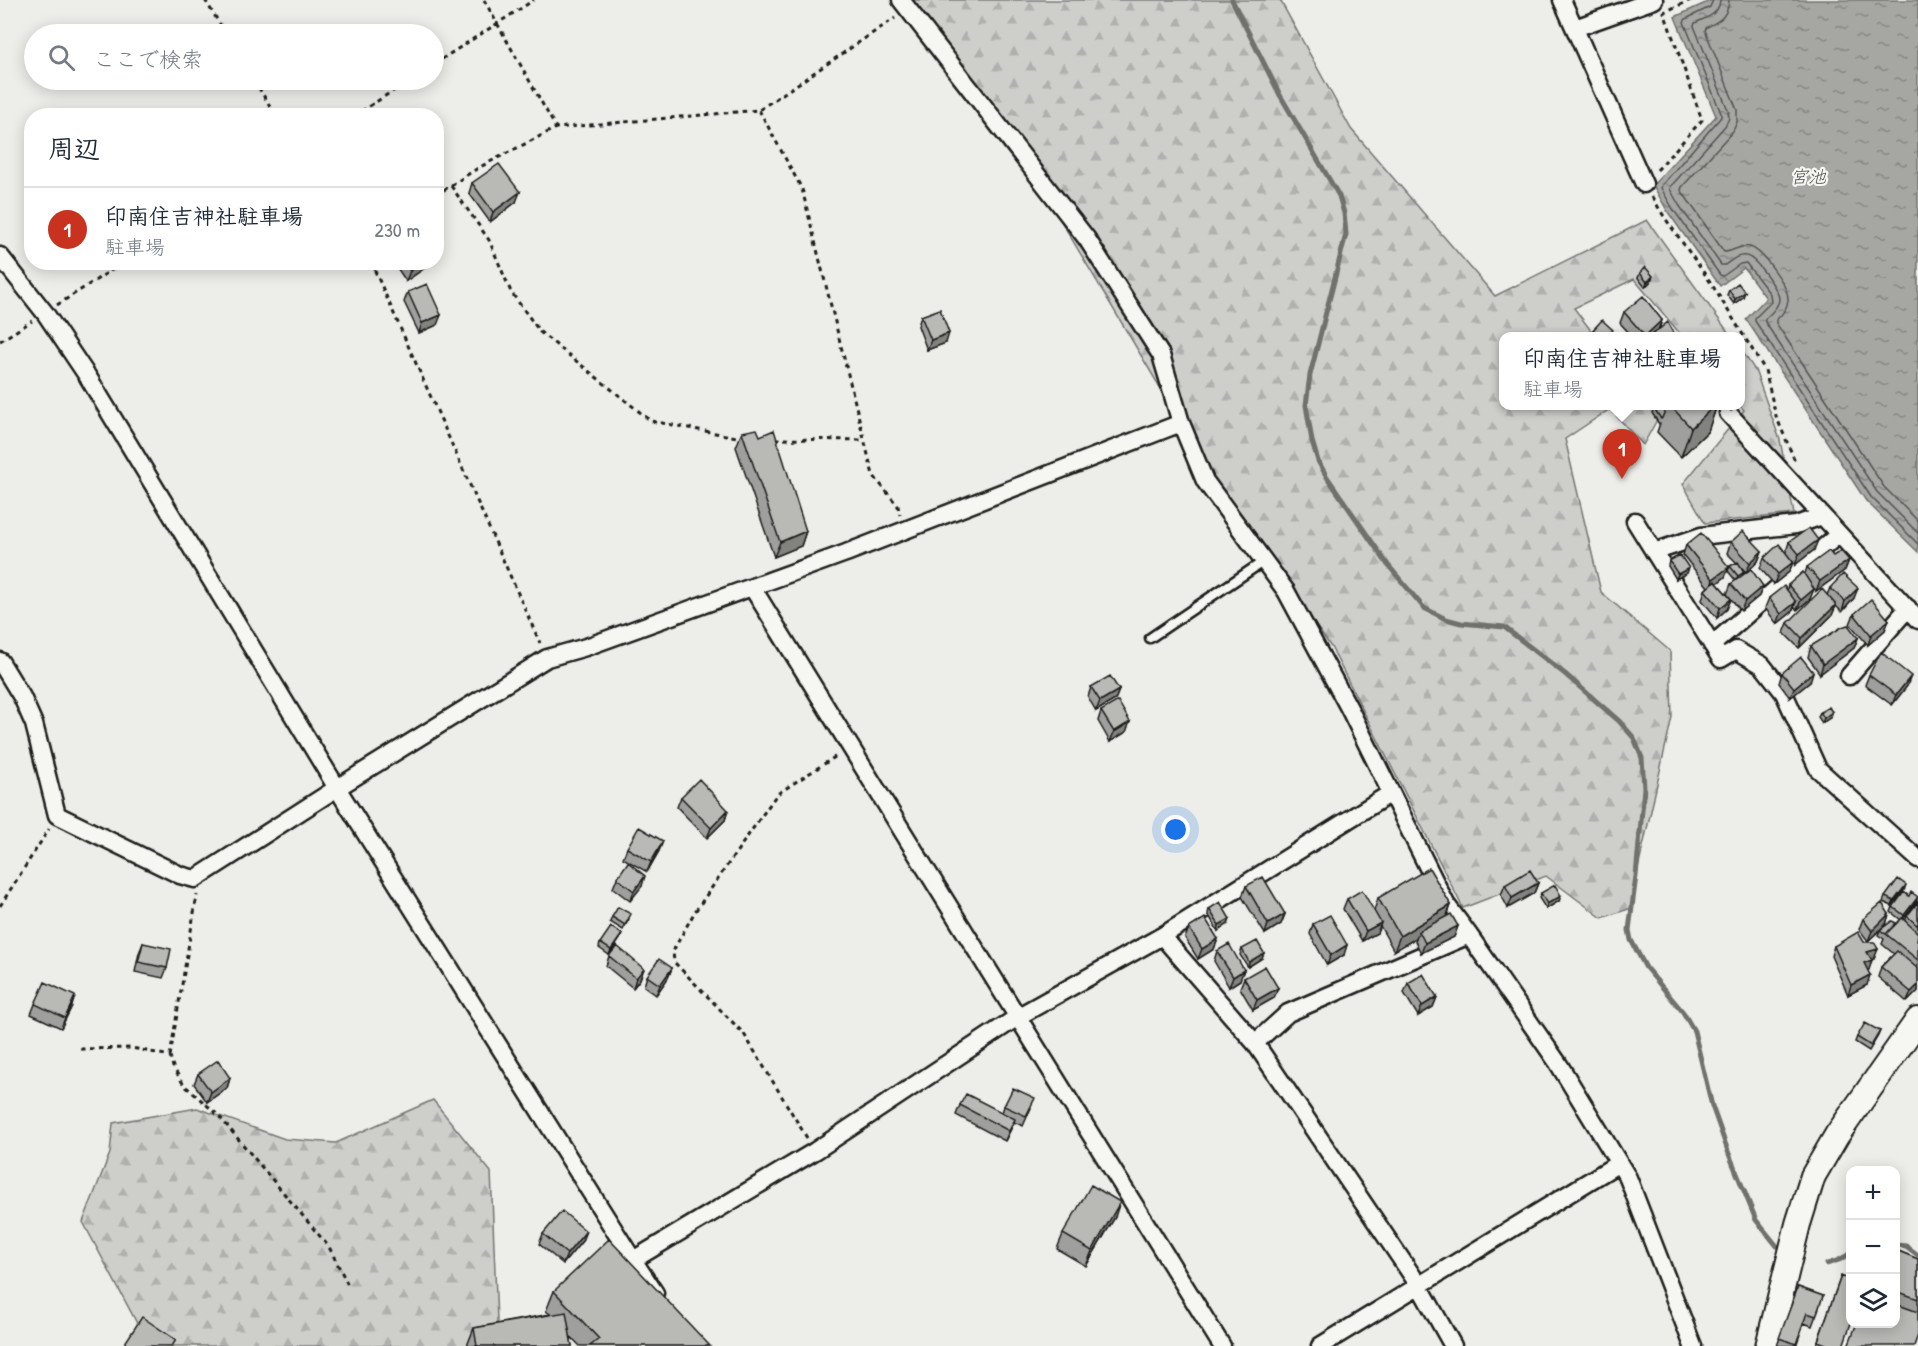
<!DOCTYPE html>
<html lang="ja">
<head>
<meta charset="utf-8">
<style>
  :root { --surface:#fff; --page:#f2f2f3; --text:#1f2937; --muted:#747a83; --line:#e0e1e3; --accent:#c8321e }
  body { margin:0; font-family:"Patrick Hand","Klee One",sans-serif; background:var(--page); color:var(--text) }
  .controls { position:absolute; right:18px; bottom:18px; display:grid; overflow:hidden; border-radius:12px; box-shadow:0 3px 15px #0003 }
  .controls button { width:54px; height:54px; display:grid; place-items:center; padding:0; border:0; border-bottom:2px solid var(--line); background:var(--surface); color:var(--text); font:30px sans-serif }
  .you { position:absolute; left:1176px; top:830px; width:21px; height:21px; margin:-15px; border:4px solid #fff; border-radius:50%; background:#1a73e8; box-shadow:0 0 0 9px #1a73e833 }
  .badge { display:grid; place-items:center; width:39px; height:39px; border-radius:50%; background:var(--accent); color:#fff; font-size:20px; font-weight:700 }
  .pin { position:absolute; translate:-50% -50px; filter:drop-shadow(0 2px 3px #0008) }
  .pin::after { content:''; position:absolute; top:32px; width:21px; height:18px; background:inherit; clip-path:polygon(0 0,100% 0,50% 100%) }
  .popup { position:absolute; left:1499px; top:332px; width:246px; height:78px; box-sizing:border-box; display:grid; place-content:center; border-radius:12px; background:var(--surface); filter:drop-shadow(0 2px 4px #0005); font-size:20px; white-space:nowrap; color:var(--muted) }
  .popup b { font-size:22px; color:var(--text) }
  .popup::after { content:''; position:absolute; left:50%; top:100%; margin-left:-12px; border:12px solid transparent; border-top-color:var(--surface) }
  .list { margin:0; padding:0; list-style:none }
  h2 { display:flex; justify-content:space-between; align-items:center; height:78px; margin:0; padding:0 24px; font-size:26px }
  h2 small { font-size:20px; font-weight:400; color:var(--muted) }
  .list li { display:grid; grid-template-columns:39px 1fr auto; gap:18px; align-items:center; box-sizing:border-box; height:84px; padding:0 24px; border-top:2px solid var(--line) }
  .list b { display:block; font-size:22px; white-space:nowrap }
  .list p { margin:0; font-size:20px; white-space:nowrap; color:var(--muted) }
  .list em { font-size:20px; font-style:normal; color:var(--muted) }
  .icon { flex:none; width:33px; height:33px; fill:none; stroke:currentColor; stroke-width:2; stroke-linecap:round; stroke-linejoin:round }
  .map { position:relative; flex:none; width:1918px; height:1346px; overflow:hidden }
  .search { position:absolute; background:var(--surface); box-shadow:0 3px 15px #0003; left:24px; top:24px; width:420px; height:66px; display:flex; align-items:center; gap:15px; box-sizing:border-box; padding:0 21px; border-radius:33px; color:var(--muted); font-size:22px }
  .panel { position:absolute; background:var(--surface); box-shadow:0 3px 15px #0003; left:24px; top:108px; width:420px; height:162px; border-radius:24px }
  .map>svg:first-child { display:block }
  .forest { fill:url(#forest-firs); stroke:#757574; stroke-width:1.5 }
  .water { fill:url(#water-ripples); stroke:#6f6f6d; stroke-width:1.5 }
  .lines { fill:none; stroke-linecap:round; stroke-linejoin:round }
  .shore { stroke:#535352; stroke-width:1.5 }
  .stream { stroke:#6f6f6d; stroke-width:5 }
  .service-casing { stroke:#1c1c1c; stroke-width:13 }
  .minor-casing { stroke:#1c1c1c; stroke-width:21 }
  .secondary-casing { stroke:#1c1c1c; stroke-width:28 }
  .path { stroke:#1c1c1c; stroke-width:3; stroke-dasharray:4.5 4.5; stroke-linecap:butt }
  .service { stroke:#f6f6f2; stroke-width:8 }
  .minor { stroke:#f6f6f2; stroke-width:16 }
  .secondary { stroke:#f6f6f2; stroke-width:24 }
  .wall { fill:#9f9f9d; stroke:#1c1c1c; stroke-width:1.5; fill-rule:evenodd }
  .shaded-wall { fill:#82827f; stroke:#1c1c1c; stroke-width:1.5 }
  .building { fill:#b9b9b6; stroke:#1c1c1c; stroke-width:1.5 }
  .labels { text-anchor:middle; stroke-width:4.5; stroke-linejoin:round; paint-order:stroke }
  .water-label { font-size:18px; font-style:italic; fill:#535352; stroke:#f6f6f2 }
</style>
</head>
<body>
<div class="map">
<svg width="1918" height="1346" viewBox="0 0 1918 1346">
  <defs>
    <pattern id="forest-firs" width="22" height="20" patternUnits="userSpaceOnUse" patternTransform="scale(1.5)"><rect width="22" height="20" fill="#cececb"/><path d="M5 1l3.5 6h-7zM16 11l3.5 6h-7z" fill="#b0b0ae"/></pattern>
    <pattern id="water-ripples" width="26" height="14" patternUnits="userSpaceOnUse" patternTransform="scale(1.5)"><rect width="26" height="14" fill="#a6a6a3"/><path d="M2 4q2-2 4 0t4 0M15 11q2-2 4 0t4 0" fill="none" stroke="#868684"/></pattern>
  </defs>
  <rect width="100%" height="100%" fill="#edede9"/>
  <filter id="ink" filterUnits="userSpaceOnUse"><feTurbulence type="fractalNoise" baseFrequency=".0167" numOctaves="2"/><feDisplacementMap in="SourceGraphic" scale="12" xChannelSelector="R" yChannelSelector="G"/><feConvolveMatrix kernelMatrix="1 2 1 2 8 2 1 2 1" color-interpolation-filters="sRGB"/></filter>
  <g filter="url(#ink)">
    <path class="forest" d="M901 0H1280L1351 129 1495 296 1647 220 1731 336H1682L1634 279 1574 308 1595 336H1504V406H1659L1663 409 1643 445 1610 409 1565 439 1601 592 1670 651 1672 717 1636 878 1632 908 1602 918 1546 876 1463 908 1331 647 1224 495 1001 120Z
      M1741 350 1755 370 1780 440 1794 514 1705 523 1683 484 1744 410 1740 406Z
      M433 1100 491 1172 498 1346H167L147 1342 83 1222 110 1153 113 1123 197 1108 285 1139 336 1143Z"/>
    <path class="water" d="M1712 0H1918V552L1866 501 1746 319 1766 298 1744 268 1720 286 1668 212 1653 185 1716 116 1675 17Z"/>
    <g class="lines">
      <path class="shore" d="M1713 0 1710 7 1686 19 1684 22 1721 113V117L1662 185 1661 188 1673 209 1720 275 1723 276 1740 264 1746 263 1770 294 1771 302 1755 318V321L1871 497 1918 544
        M1720 0C1719 15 1707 17 1695 23L1694 26 1728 110 1729 118 1725 126 1671 186 1670 189 1679 205 1721 265H1725C1731 261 1737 254 1746 256 1755 257 1780 291 1779 300 1778 308 1770 314 1765 319V322L1877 492 1918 533
        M1729 0C1728 16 1720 21 1707 27L1705 30 1737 110V122L1733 131 1682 187 1681 190 1724 252C1733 252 1740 244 1750 247 1763 251 1789 287 1788 300 1787 309 1782 315 1776 320V323L1884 487 1918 521"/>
      <path class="stream" d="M1232 0 1280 95 1339 196 1344 213 1346 234 1310 375 1306 405 1312 441 1318 461 1327 477 1388 565 1424 608 1446 619 1461 623 1504 627 1565 674 1619 721 1634 738 1642 758 1644 788 1636 876 1629 930 1631 940 1646 968 1683 1012 1694 1031 1712 1106 1729 1154 1756 1220 1777 1246
        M1896 1245 1906 1246 1918 1255
        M1827 1264 1839 1260 1850 1254"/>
      <defs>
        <path id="service" d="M1150 638 1264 561"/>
        <path id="minor" d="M901 0 1087 239 1161 355 1181 423 1205 481 1286 591 1349 708 1446 904 1469 935 1558 1063 1628 1178 1693 1346
          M1562 0 1644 184
          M1575 28 1654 0
          M0 256 45 313 88 377 337 788 633 1260 655 1293
          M1728 413 1918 620
          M1635 521 1721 659 1736 650 1762 665 1784 693 1818 769 1918 859
          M1654 552 1701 536 1796 525 1822 516
          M752 587C907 841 1066 1093 1222 1346
          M1712 645 1839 534
          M0 661 22 697 34 724 57 815 180 875 195 879 337 788 547 658 586 647 846 553 1181 423
          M1849 676 1908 608
          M1162 936 1255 1043
          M633 1260 815 1151 1019 1016 1162 936 1391 793
          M1320 1346 1619 1163
          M1453 1346 1420 1287 1255 1043 1288 1013 1469 935"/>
        <path id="secondary" d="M1768 1346 1798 1224 1813 1176 1837 1135 1918 1020"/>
      </defs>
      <use href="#service" class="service-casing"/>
      <use href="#minor" class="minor-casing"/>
      <use href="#secondary" class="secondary-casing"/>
      <path class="path" d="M205 0 226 34
        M484 0 556 128
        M434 64 534 0
        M254 80 276 116
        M759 110 802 189 873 475 898 506 900 515
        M354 116 410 80
        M1657 170 1702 120 1664 12 1691 0
        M451 186 489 240 511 292 540 332 651 421 742 438
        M436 195 478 168 556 128 759 110 895 18
        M1652 197 1665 218 1709 280 1765 370 1776 416 1795 461
        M371 262 540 643
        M57 305 124 262
        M0 341 32 321
        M775 439 863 440
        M0 906 49 829
        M80 1049 132 1048 170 1056 173 1067 184 1085 218 1115 329 1247 349 1287
        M170 1056 197 895
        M807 1138 744 1034 674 962 673 951 694 913 777 794 838 755"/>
      <use href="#service" class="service"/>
      <use href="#minor" class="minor"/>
      <use href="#secondary" class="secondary"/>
    </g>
    <path class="wall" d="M472 183 516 202 490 222 469 193Z
      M393 262H430L429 265 406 281Z
      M1640 273 1651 281 1645 287 1638 278Z
      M1729 290 1743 297 1734 304 1727 295Z
      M408 292 437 325 419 333 404 302Z
      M1624 312 1662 320 1659 330 1672 336H1632L1620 323Z
      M921 316 946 343 927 350 918 326Z
      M1593 330 1611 336H1593L1591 335Z
      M1667 405H1717L1708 431 1681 457 1657 432 1660 423 1659 424 1652 413 1654 408H1666Z
      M1726 405H1735L1734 409 1731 411Z
      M742 432 760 436 806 531 801 546 774 557 736 447Z
      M1731 542 1762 551 1758 561 1748 571 1763 586 1759 596 1741 611 1727 594 1731 584 1736 581 1728 571 1730 566 1737 563 1727 553ZM1741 567 1746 572 1743 575Z
      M1789 542 1814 550 1795 565 1793 562 1789 572 1774 584 1760 568 1764 558 1786 552Z
      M1686 545 1725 577 1717 583 1731 599 1727 609 1717 618 1702 600 1705 590 1708 587 1683 555Z
      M1833 556 1849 560 1845 570 1816 591 1813 587 1810 599 1797 610 1794 607 1792 612 1777 624 1765 608 1769 598 1787 590 1788 585 1805 574 1807 567Z
      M1669 561 1687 573 1676 579 1668 566Z
      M1830 588 1854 598 1842 612 1836 606 1832 615 1799 648 1784 633 1788 623 1827 595Z
      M1854 614 1889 620 1885 630 1868 645 1850 624Z
      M1858 638 1854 648 1820 674 1808 657 1811 646Z
      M1782 673 1810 682 1790 698 1779 683Z
      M1869 675 1907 686 1892 705 1865 685Z
      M1091 687 1119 690 1115 700 1096 711 1088 697Z
      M1101 711 1126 732 1110 742 1098 721Z
      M1820 712H1832L1831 717 1822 723 1818 717Z
      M681 797 728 810 725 820 707 838 677 807Z
      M663 841 659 851 647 872 623 858 627 848Z
      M617 878 642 886 630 901 613 888Z
      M1538 883 1534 893 1508 908 1501 895 1505 885Z
      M1246 886 1285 914 1281 924 1265 934 1242 897Z
      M1904 890 1892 906 1883 902 1885 897Z
      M1541 893 1559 901 1546 909 1539 898Z
      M1909 896 1918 897 1916 902 1903 919 1905 921 1907 916 1918 902V939L1917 941 1918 942V991L1907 1002 1878 977 1881 967 1894 954 1882 944 1884 939 1878 935 1880 930 1895 925 1901 920 1891 912 1893 907Z
      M1378 898 1451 905 1447 917 1458 926 1454 937 1421 953 1415 941 1416 938 1394 951 1380 926 1377 933 1362 941 1343 909 1347 899 1374 911Z
      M1209 909 1230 919 1228 924 1218 931 1208 914Z
      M1889 914 1886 924 1868 941 1859 929 1863 919Z
      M612 917 629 919 623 930 610 922Z
      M1313 924 1344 955 1327 965 1310 934Z
      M1189 928 1218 939 1214 949 1198 959 1185 938Z
      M622 934 620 939 609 955 599 948 600 943Z
      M143 943 167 968 163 978 135 972 139 953Z
      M1834 946 1874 959H1872L1868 970 1867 985 1848 995 1831 956Z
      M1242 949 1262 958 1248 967 1240 955Z
      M1217 951 1240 980 1229 987 1214 961Z
      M609 956 640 979 633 988 606 966Z
      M672 968 668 978 656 995 644 986 647 976Z
      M1244 978 1274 998 1253 1010 1240 988Z
      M1408 983 1437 997 1433 1007 1418 1016 1404 993Z
      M35 1004 72 1006 61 1028 31 1014Z
      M1880 1031 1878 1036 1869 1051 1855 1042 1857 1037Z
      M198 1074 230 1078 227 1088 207 1102 194 1084Z
      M960 1105 1002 1113 1004 1106 1031 1108 1023 1126 1014 1122 1005 1141 956 1115Z
      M1115 1217 1086 1266 1057 1249 1063 1234Z
      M543 1234 582 1241 563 1264 539 1244Z
      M1896 1250 1918 1259V1335L1896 1323Z
      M1841 1276 1843 1346H1816Z
      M1798 1287 1823 1296 1812 1326 1804 1323 1796 1346H1777Z
      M554 1291 710 1346H580L570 1336 572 1346H467L474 1328 550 1314 546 1311Z"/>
    <path class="shaded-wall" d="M520 192 516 202 490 222 493 212Z
      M422 262H430L429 265 406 281 410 271Z
      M1653 276 1651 281 1645 287 1647 282Z
      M1745 292 1743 297 1734 304 1735 299Z
      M441 315 437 325 419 333 422 323Z
      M1662 320 1658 330 1652 336H1645Z
      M949 333 946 343 927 350 931 340Z
      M1715 405H1717L1708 431 1681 457 1691 428Z
      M806 531 801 546 774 557 780 542Z
      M1818 540 1814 550 1795 565 1799 554Z
      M1762 551 1758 561 1746 573 1750 563Z
      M1849 560 1845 570 1816 591 1820 581Z
      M1793 562 1789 572 1774 584 1778 574Z
      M1729 567 1725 577 1710 589 1713 579Z
      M1689 568 1687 573 1676 579 1678 574Z
      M1744 572 1742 577 1736 581 1738 576Z
      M1763 586 1759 596 1741 611 1745 601Z
      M1858 588 1854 598 1842 612 1845 601Z
      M1814 589 1810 599 1797 610 1801 600Z
      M1731 599 1727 609 1717 618 1720 608Z
      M1796 602 1792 612 1777 624 1781 614Z
      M1836 605 1832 615 1799 648 1802 638Z
      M1889 620 1885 630 1868 645 1871 635Z
      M1858 638 1854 648 1820 674 1823 664Z
      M1813 672 1810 682 1790 698 1794 688Z
      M1911 676 1907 686 1892 705 1896 695Z
      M1119 690 1115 700 1096 711 1100 701Z
      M1832 712 1831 717 1822 723 1824 718Z
      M1130 722 1126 732 1110 742 1114 732Z
      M728 810 725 820 707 838 711 828Z
      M663 841 659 851 647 872 651 862Z
      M645 876 642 886 630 901 634 891Z
      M1538 883 1534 893 1508 908 1512 898Z
      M1906 885 1904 890 1892 906 1894 901Z
      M1561 896 1559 901 1546 909 1547 904Z
      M1918 897 1916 902 1902 921 1904 915Z
      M1451 905 1445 920 1419 931 1416 938 1394 951 1400 936Z
      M1285 914 1281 924 1265 934 1268 924Z
      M1889 914 1886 924 1868 941 1872 931Z
      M1230 919 1228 924 1218 931 1219 925Z
      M1381 923 1377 933 1362 941 1366 931Z
      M1458 926 1454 937 1421 953 1425 943Z
      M622 934 620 939 609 955 611 950Z
      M1218 939 1214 949 1198 959 1202 949Z
      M1347 945 1344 955 1327 965 1331 955Z
      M1878 949 1874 959 1863 962 1867 952Z
      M1264 953 1262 958 1248 967 1249 962Z
      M1872 960 1869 970 1861 973 1864 963Z
      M672 968 668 978 656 995 660 985Z
      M644 969 640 979 633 988 636 978Z
      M1244 970 1240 980 1229 987 1233 977Z
      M1870 975 1867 985 1848 995 1851 985Z
      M1918 985V991L1907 1002 1911 992Z
      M1278 988 1274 998 1253 1010 1257 1000Z
      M75 996 72 1006 61 1028 65 1018Z
      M1437 997 1433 1007 1418 1016 1422 1006Z
      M230 1078 227 1088 207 1102 211 1092Z
      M1015 1119 1011 1129 1005 1141 1009 1131Z
      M1120 1202 1115 1217 1086 1266 1092 1251Z
      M586 1231 582 1241 563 1264 567 1254Z"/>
    <path class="building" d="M499 164 520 192 493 212 472 183Z
      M404 262H422L410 271Z
      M1645 267 1653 276 1647 282 1640 273Z
      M1738 283 1745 292 1735 299 1729 290Z
      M427 284 441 315 422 323 408 292Z
      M1643 296 1662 320 1645 336 1624 312Z
      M940 309 949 333 931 340 921 316Z
      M1602 320 1613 330 1607 336H1600L1593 330Z
      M1668 322 1674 333 1669 336H1651Z
      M1656 405H1665L1666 408 1662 418 1661 419 1654 408Z
      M1670 405H1715L1691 428Z
      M757 429 760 436 774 430 806 531 780 542 742 432Z
      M1809 528 1818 540 1799 554 1789 542Z
      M1743 531 1762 551 1750 563 1731 542Z
      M1701 533 1729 567 1713 579 1686 545Z
      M1779 544 1793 562 1778 574 1764 558Z
      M1829 551 1833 556 1841 551 1849 560 1820 581 1807 567Z
      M1680 555 1689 568 1678 574 1669 561Z
      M1738 562 1744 572 1738 576 1730 566Z
      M1751 569 1763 586 1745 601 1731 584Z
      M1803 572 1814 589 1801 600 1788 585Z
      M1843 574 1858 588 1845 601 1830 588Z
      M1715 581 1731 599 1720 608 1705 590Z
      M1784 586 1796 602 1781 614 1769 598Z
      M1822 589 1836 605 1802 638 1788 623Z
      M1871 599 1889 620 1871 635 1854 614Z
      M1848 625 1858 638 1823 664 1811 646 1842 627Z
      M1881 652 1911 676 1896 695 1869 675Z
      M1801 657 1813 672 1794 688 1782 673Z
      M1110 676 1119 690 1100 701 1091 687Z
      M1118 701 1130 722 1114 732 1101 711Z
      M1829 707 1832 712 1824 718 1820 712Z
      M699 779 728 810 711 828 681 797Z
      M639 827 663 841 651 862 627 848Z
      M628 862 645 876 634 891 617 878Z
      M1429 868 1451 905 1400 936 1378 898Z
      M1530 870 1538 883 1512 898 1505 885Z
      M1263 877 1285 914 1268 924 1246 886Z
      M1898 879 1906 885 1894 901 1885 897Z
      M1555 885 1561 896 1547 904 1541 893Z
      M1362 890 1381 923 1366 931 1347 899Z
      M1904 892 1909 896 1911 892 1918 897 1904 915 1893 907Z
      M1220 902 1230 919 1219 925 1209 909Z
      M1918 902V926L1907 916Z
      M1882 903 1889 914 1872 931 1863 919Z
      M618 907 631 914 625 925 612 917Z
      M1451 914 1458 926 1425 943 1419 931Z
      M1330 915 1347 945 1331 955 1313 924Z
      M1205 918 1218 939 1202 949 1189 928Z
      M1902 918 1918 933 1917 941 1918 942V960L1886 934Z
      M1892 921 1896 923 1886 934 1880 930Z
      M611 927 622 934 611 950 600 943Z
      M1858 932 1864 942H1874L1878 949 1867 952 1872 960 1864 963 1870 975 1851 985 1834 946Z
      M1257 941 1264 953 1249 962 1242 949Z
      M143 943 171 949 167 968 138 962Z
      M1229 944 1244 970 1233 977 1217 951Z
      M617 946 644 969 636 978 609 956Z
      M1897 951 1918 969V985L1911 992 1881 967Z
      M659 959 672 968 660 985 647 976Z
      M1265 966 1278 988 1257 1000 1244 978Z
      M1423 974 1437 997 1422 1006 1408 983Z
      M45 982 75 996 65 1018 35 1004Z
      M1865 1023 1880 1031 1871 1046 1857 1037Z
      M218 1060 230 1078 211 1092 198 1074Z
      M1013 1088 1035 1098 1026 1116 1004 1106Z
      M966 1094 1015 1119 1009 1131 960 1105Z
      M1091 1185 1120 1202 1092 1251 1063 1234Z
      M562 1211 586 1231 567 1254 543 1234Z
      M609 1239 710 1346H590L599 1339 554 1291Z
      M1896 1250 1918 1259V1299L1896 1291Z
      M1841 1276 1851 1280V1323L1843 1346H1831L1818 1341Z
      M1798 1287 1823 1296 1816 1316 1807 1313 1796 1344 1779 1338Z
      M1896 1304 1918 1312V1335L1914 1346H1848L1857 1323H1896Z
      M566 1312 572 1346H477L474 1328Z
      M142 1317 176 1340 172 1346H123Z"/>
  </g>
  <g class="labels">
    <g class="water-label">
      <text x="1808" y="183">宮池</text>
    </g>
  </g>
</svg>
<div class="controls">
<button>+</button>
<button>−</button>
<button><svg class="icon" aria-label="layers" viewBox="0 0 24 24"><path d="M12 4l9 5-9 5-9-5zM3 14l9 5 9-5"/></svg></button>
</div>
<div class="you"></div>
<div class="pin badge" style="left:1622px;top:479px">1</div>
<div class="popup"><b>印南住吉神社駐車場</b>駐車場</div>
<div class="search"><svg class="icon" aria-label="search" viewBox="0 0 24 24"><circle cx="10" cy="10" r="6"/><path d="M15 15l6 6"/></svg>ここで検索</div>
<section class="panel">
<h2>周辺<small></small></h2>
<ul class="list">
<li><span class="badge">1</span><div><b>印南住吉神社駐車場</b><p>駐車場</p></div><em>230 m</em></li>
</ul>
</section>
</div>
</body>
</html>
